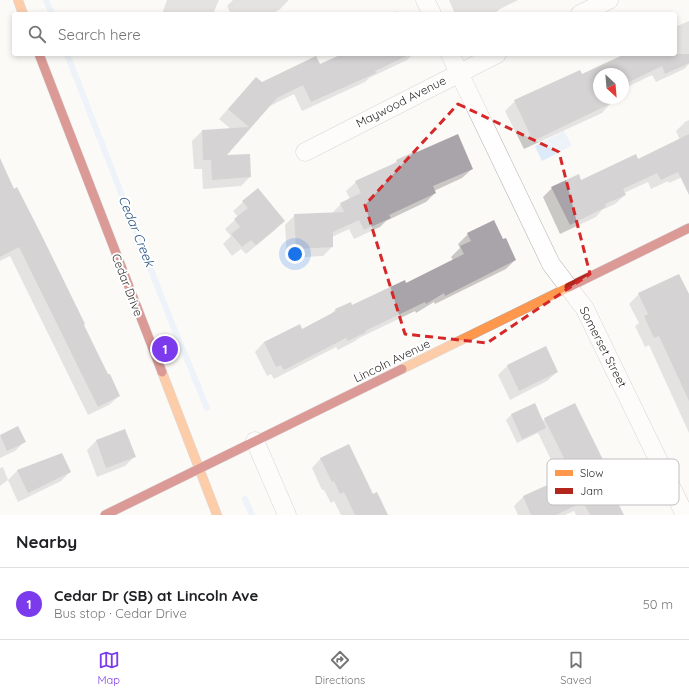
<!DOCTYPE html>
<html lang="en">
<head>
<meta charset="utf-8">
<style>
  :root { --surface:#fff; --page:#f6f6f6; --text:#202124; --muted:#757577; --line:#e0e0e0; --accent:#7c3aed }
  body { margin:0; font-family:Quicksand,sans-serif; background:var(--page); color:var(--text) }
  .compass { position:absolute; left:593px; top:68px; width:36px; height:36px; border-radius:50%; background:var(--surface); box-shadow:0 2px 6px #0003; rotate:154deg }
  .you { position:absolute; left:295px; top:254px; width:14px; height:14px; margin:-10px; border:3px solid #fff; border-radius:50%; background:#1a73e8; box-shadow:0 0 0 6px #1a73e833 }
  .badge { display:grid; place-items:center; width:26px; height:26px; border-radius:50%; background:var(--accent); color:#fff; font-size:13px; font-weight:700 }
  .pin { position:absolute; translate:-50% -50%; border:2px solid #fff; box-shadow:0 1px 4px #0006 }
  .list { margin:0; padding:0; list-style:none }
  h2 { display:flex; justify-content:space-between; align-items:center; height:52px; margin:0; padding:0 16px; font-size:17px }
  h2 small { font-size:13px; font-weight:400; color:var(--muted) }
  .list li { display:grid; grid-template-columns:26px 1fr auto; gap:12px; align-items:center; box-sizing:border-box; height:72px; padding:0 16px; border-top:1px solid var(--line) }
  .list b { display:block; font-size:15px; white-space:nowrap }
  .list p { margin:0; font-size:13px; white-space:nowrap; color:var(--muted) }
  .list em { font-size:13px; font-style:normal; color:var(--muted) }
  .icon { flex:none; width:22px; height:22px; fill:none; stroke:currentColor; stroke-width:2; stroke-linecap:round; stroke-linejoin:round }
  .map { position:relative; flex:none; width:689px; height:515px; overflow:hidden }
  .search { position:absolute; background:var(--surface); box-shadow:0 2px 6px #0003; left:12px; right:12px; top:12px; height:44px; display:flex; align-items:center; gap:10px; box-sizing:border-box; padding:0 14px; border-radius:4px; color:var(--muted); font-size:15px }
  .sheet { height:124px; background:var(--surface) }
  nav { display:flex; justify-content:space-around; align-items:center; box-sizing:border-box; height:56px; border-top:1px solid var(--line); background:var(--surface); font-size:11px; color:var(--muted) }
  nav a { display:grid; justify-items:center; gap:2px }
  nav .on { color:var(--accent) }
  .map>svg:first-child { display:block }
  .water { fill:#dceaf9 }
  .shadow { fill:#0003 }
  .lines { fill:none; stroke-linecap:round; stroke-linejoin:round }
  .stream { stroke:#dceaf9; stroke-width:6 }
  .building { fill:#a8a4a9 }
  .street-casing { stroke:#b0afad; stroke-width:19 }
  .slow-casing { stroke:#b0afad; stroke-width:10 }
  .jam-casing { stroke:#b0afad; stroke-width:10 }
  .street { stroke:#fffefe; stroke-width:18 }
  .slow { stroke:#ff974d; stroke-width:9 }
  .jam { stroke:#b3261e; stroke-width:9 }
  .marked { fill:none; stroke:#d62828; stroke-width:3; stroke-dasharray:8 5; stroke-linejoin:round }
  .labels { text-anchor:middle; stroke-width:4; stroke-linejoin:round; paint-order:stroke }
  .street-label { font-size:12px; fill:#2c2b2a; stroke:#fff }
  .water-label { font-size:13px; font-style:italic; fill:#265383; stroke:#fff }
  .key { fill:#fff; stroke:#c0bfbf; stroke-width:1 }
  .key-label { font-size:11px; fill:#2c2b2a }
</style>
</head>
<body>
<div class="map">
<svg width="689" height="515" viewBox="0 0 689 515">
  <rect width="100%" height="100%" fill="#fcfaf7"/>
  <path class="water" d="M564 131 572 146 542 161 535 146Z"/>
  <path class="shadow" d="M167 0H219L213 14H162Z
    M233 0H288V1L279 10 271 14H231L227 6Z
    M449 0H518L500 9 494 14H455Z
    M397 11 399 14H391Z
    M689 21V64L684 69 656 82 652 75 623 89V74H599V98H609L611 103 602 113 524 149 505 111 515 101 582 75 621 57 624 54H675V27Z
    M344 54H413L407 60 369 78 365 82 302 111 294 94 268 107 225 156 250 177 241 186 203 189 202 169H194L192 141 202 131 231 129 219 119 256 78 262 84 319 65Z
    M689 120V174L669 183 668 181 651 189 648 182 624 193 625 195 615 204 602 210 596 217 560 234 543 197 552 188 581 181 637 160 680 140 676 131 685 122Z
    M0 161 13 190 108 376 119 396 109 405 88 415 10 256 0 261Z
    M397 161 472 169 462 178 434 191 435 193 426 202 386 221 380 227 354 239 349 229 332 237V247L323 256 287 258 285 225 295 215 331 214 341 204 350 199 346 191 356 182 394 164Z
    M243 202 283 221 274 231 246 254 241 249 232 256 223 244 231 236 225 229 238 217 233 211Z
    M468 234 502 241 515 260 506 269 435 304 434 302 416 313 415 311 359 338 355 341 338 350 336 347 274 379 271 374 267 376 255 352 264 342 301 330 330 315 335 310 350 303 352 306 405 284 453 260 451 257 460 248 458 244Z
    M639 294 689 297V433L649 345 645 347 635 326 639 323 629 304Z
    M545 348 557 372 547 381 510 400 498 375 507 366Z
    M535 404 542 421 545 419 615 486 610 490 623 515H576L574 511 565 515H518L514 506 523 497 554 483 550 475 556 470 538 433 517 443 506 420 511 415Z
    M18 428 25 441 15 451 0 458V436Z
    M125 430 135 456 125 466 97 477 87 450 96 441Z
    M61 454 70 472 61 481 18 502 8 480 0 486V468L3 467 8 480 17 471Z
    M321 458 373 495 387 515H341L334 501 331 503 324 490H322L312 468Z"/>
  <g class="lines">
    <path class="stream" d="M46 0 52 14
      M67 54 169 316 207 408
      M245 499 252 515"/>
  </g>
  <path class="building" d="M342 54H411L375 71 376 73 311 102 303 85 277 98 227 155 250 154 251 177 212 180 211 160H203L202 130 249 127 228 109 256 77 262 82 316 56 320 64Z
    M625 54H689V63L665 74 662 66 623 85V74H599V98H610L612 103 533 141 514 100 580 70 582 74Z
    M458 134 473 169 433 186 436 193 389 215 391 218 364 230 359 220 333 232V247L296 249 294 214 344 212 340 203 361 193 355 181 397 162 396 160 416 151 417 152Z
    M689 134V195L678 172 661 180 657 173 623 189 626 195 605 204 606 207 570 225 551 187 579 174 581 180 636 154 638 159Z
    M0 158 14 189 17 187 42 236 85 324 84 325 101 360 108 374H110L120 396 98 407 19 247 0 257Z
    M258 188 285 221 256 245 251 240 242 247 231 234 240 227 234 219 248 208 242 201Z
    M494 220 503 239 506 238 516 260 445 296 444 293 426 304 425 302 365 331 366 332 348 341 346 338 284 370 281 365 276 367 264 342 300 324 302 329 336 311 335 309 351 302 352 305 405 280 406 283 464 254 460 246 471 241 467 233Z
    M679 274 689 294V401L659 336 654 338 644 316 648 314 638 293Z
    M546 346 558 372 519 391 507 365Z
    M535 403 546 428 522 439 511 414Z
    M575 403 616 486 611 489 624 515H590L583 502 556 515H531L523 496 565 477 559 465 566 462 544 418Z
    M18 426 26 442 7 451 0 435Z
    M125 429 136 457 106 468 96 440Z
    M349 444 373 494 377 492 388 515H355L344 492 340 494 334 481 332 482 320 458Z
    M62 453 71 472 28 493 17 470Z"/>
  <g class="lines">
    <defs>
      <path id="street" d="M425 0 432 14
        M580 14 609 0
        M450 54 551 264 585 309 685 515
        M305 152 497 54
        M255 441 287 515"/>
      <path id="slow" d="M18 0 23 14
        M402 369 569 287
        M162 372 217 515"/>
      <path id="jam" d="M39 54 162 372
        M569 287 689 228
        M105 515 402 369"/>
    </defs>
    <use href="#street" class="street-casing"/>
    <use href="#slow" class="slow-casing"/>
    <use href="#jam" class="jam-casing"/>
    <use href="#street" class="street"/>
    <use href="#slow" class="slow"/>
    <use href="#jam" class="jam"/>
  </g>
  <path d="M0 0H689V515H0ZM458 104 559 152 590 274 487 343 405 334 365 205Z" fill="#fcfaf7" fill-opacity=".55" fill-rule="evenodd"/>
  <path class="marked" d="M458 104 559 152 590 274 487 343 405 334 365 205Z"/>
  <g class="labels">
    <g class="street-label">
      <text transform="translate(401 102) rotate(-27)" y="4">Maywood Avenue</text>
      <text transform="translate(127 285) rotate(69)" y="4">Cedar Drive</text>
      <text transform="translate(603 347) rotate(63)" y="4">Somerset Street</text>
      <text transform="translate(392 361) rotate(-26)" y="4">Lincoln Avenue</text>
    </g>
    <g class="water-label">
      <text transform="translate(137 231) rotate(68)" y="5">Cedar Creek</text>
    </g>
  </g>
  <rect x="547" y="459" width="132" height="46" rx="6" class="key"/>
  <rect x="555" y="470" width="18" height="6" fill="#ff974d"/>
  <rect x="555" y="488" width="18" height="6" fill="#b3261e"/>
  <g class="key-label">
    <text x="580" y="477">Slow</text>
    <text x="580" y="495">Jam</text>
  </g>
</svg>
<svg class="compass" viewBox="-18 -18 36 36"><path d="M0-13l5 13h-10z" fill="#e53935"/><path d="M0 13l5-13h-10z" fill="#757577"/></svg>
<div class="you"></div>
<div class="pin badge" style="left:165px;top:349px">1</div>
<div class="search"><svg class="icon" aria-label="search" viewBox="0 0 24 24"><circle cx="10" cy="10" r="6"/><path d="M15 15l6 6"/></svg>Search here</div>
</div>
<section class="sheet">
<h2>Nearby<small></small></h2>
<ul class="list">
<li><span class="badge">1</span><div><b>Cedar Dr (SB) at Lincoln Ave</b><p>Bus stop · Cedar Drive</p></div><em>50 m</em></li>
</ul>
</section>
<nav>
<a class="on"><svg class="icon" aria-label="map" viewBox="0 0 24 24"><path d="M3 6l6-2 6 2 6-2v14l-6 2-6-2-6 2zM9 4v14M15 6v14"/></svg>Map</a>
<a><svg class="icon" aria-label="directions" viewBox="0 0 24 24"><path d="M12 3l9 9-9 9-9-9zM9 14v-3h6M13 9l2 2-2 2"/></svg>Directions</a>
<a><svg class="icon" aria-label="saved" viewBox="0 0 24 24"><path d="M7 4h10v16l-5-4-5 4z"/></svg>Saved</a>
</nav>
</body>
</html>
